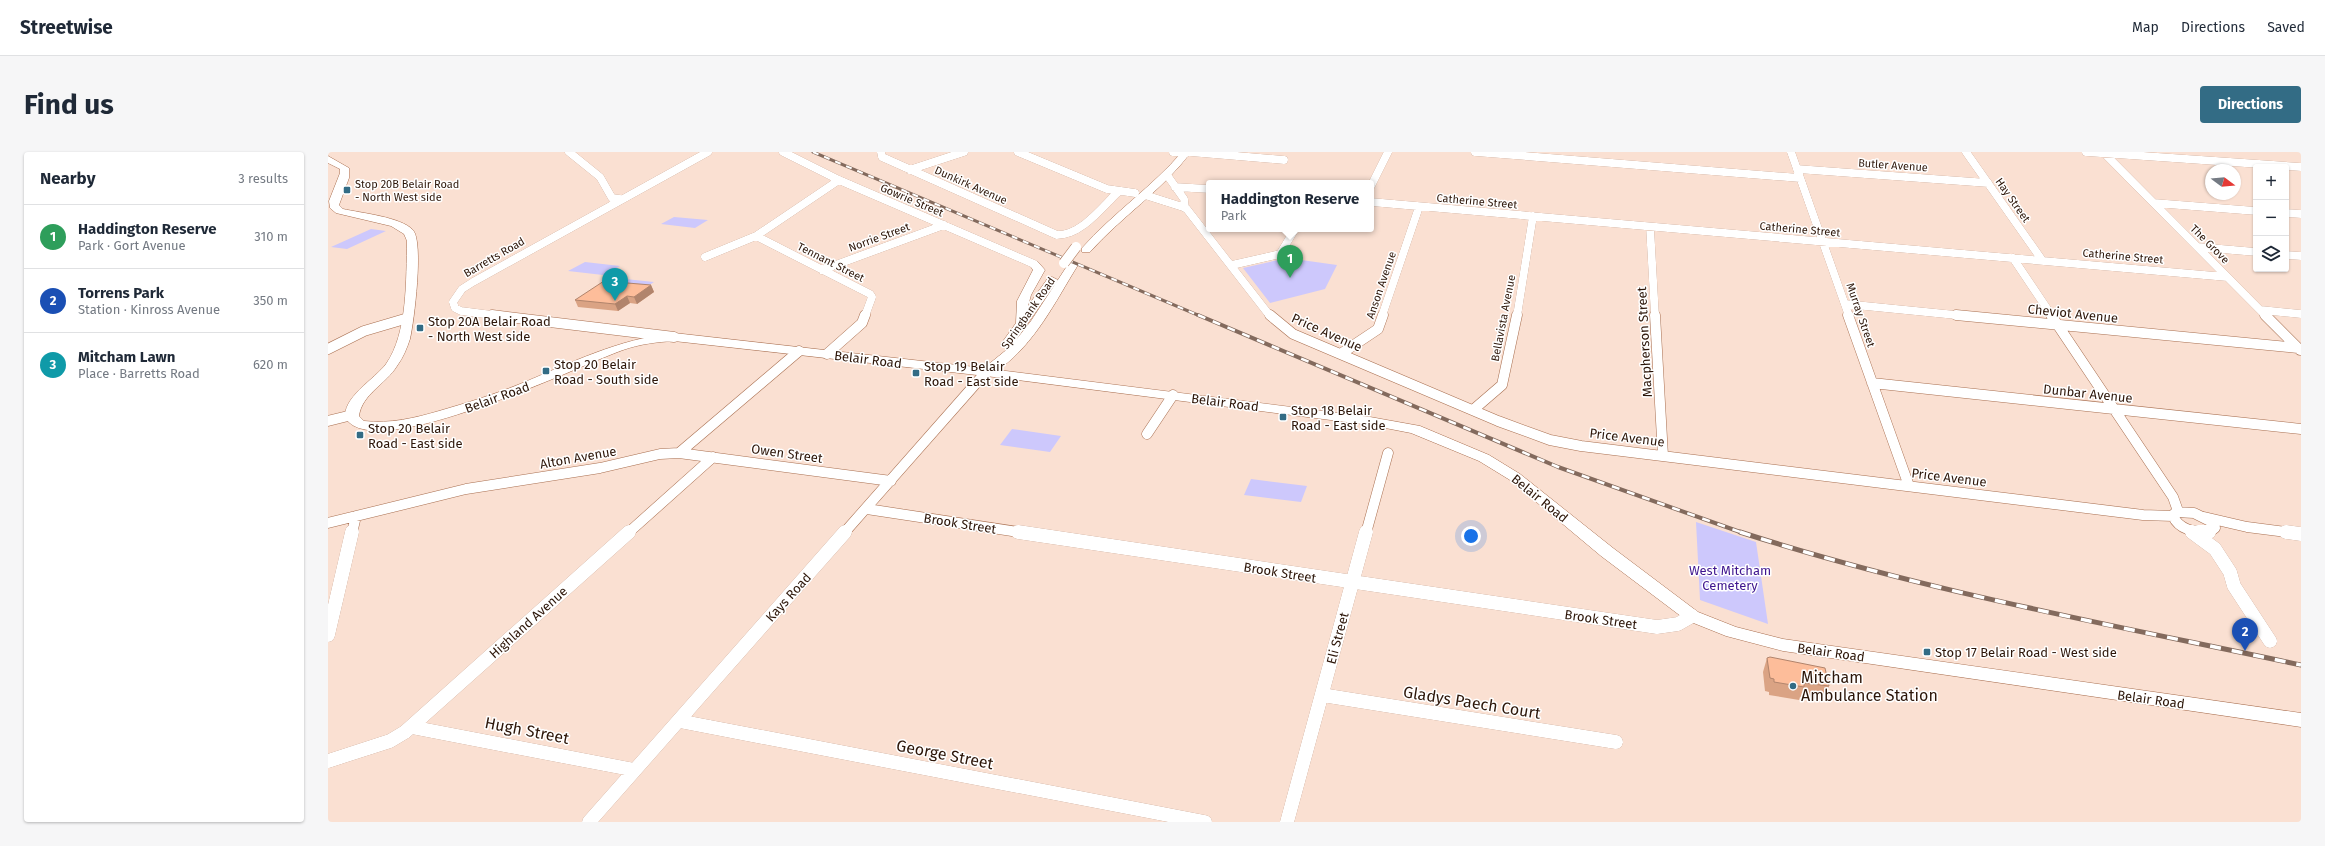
<!DOCTYPE html>
<html lang="en">
<head>
<meta charset="utf-8">
<style>
  :root { --surface:#fff; --page:#f6f6f7; --text:#1f2937; --muted:#747a83; --line:#e0e1e3; --accent:#336c85 }
  body { margin:0; font-family:"Fira Sans",sans-serif; background:var(--page); color:var(--text) }
  .controls { position:absolute; right:12px; top:12px; display:grid; overflow:hidden; border-radius:4px; box-shadow:0 1px 3px #0004 }
  .controls button { width:36px; height:36px; display:grid; place-items:center; padding:0; border:0; border-bottom:1px solid var(--line); background:var(--surface); color:var(--text); font:20px sans-serif }
  .compass { position:absolute; left:1877px; top:12px; width:36px; height:36px; border-radius:50%; background:var(--surface); box-shadow:0 1px 3px #0004; rotate:106deg }
  .you { position:absolute; left:1143px; top:384px; width:14px; height:14px; margin:-10px; border:3px solid #fff; border-radius:50%; background:#1a73e8; box-shadow:0 0 0 6px #1a73e833 }
  .badge { display:grid; place-items:center; width:26px; height:26px; border-radius:50%; background:var(--accent); color:#fff; font-size:13px; font-weight:700 }
  .pin { position:absolute; translate:-50% -33px; filter:drop-shadow(0 1px 2px #0008) }
  .pin::after { content:''; position:absolute; top:21px; width:14px; height:12px; background:inherit; clip-path:polygon(0 0,100% 0,50% 100%) }
  .popup { position:absolute; left:878px; top:28px; width:168px; height:52px; box-sizing:border-box; display:grid; place-content:center; border-radius:4px; background:var(--surface); filter:drop-shadow(0 1px 3px #0005); font-size:13px; white-space:nowrap; color:var(--muted) }
  .popup b { font-size:15px; color:var(--text) }
  .popup::after { content:''; position:absolute; left:50%; top:100%; margin-left:-8px; border:8px solid transparent; border-top-color:var(--surface) }
  .list { margin:0; padding:0; list-style:none }
  h2 { display:flex; justify-content:space-between; align-items:center; height:52px; margin:0; padding:0 16px; font-size:17px }
  h2 small { font-size:13px; font-weight:400; color:var(--muted) }
  .list li { display:grid; grid-template-columns:26px 1fr auto; gap:12px; align-items:center; box-sizing:border-box; height:64px; padding:0 16px; border-top:1px solid var(--line) }
  .list b { display:block; font-size:15px; white-space:nowrap }
  .list p { margin:0; font-size:13px; white-space:nowrap; color:var(--muted) }
  .list em { font-size:13px; font-style:normal; color:var(--muted) }
  .icon { flex:none; width:22px; height:22px; fill:none; stroke:currentColor; stroke-width:2; stroke-linecap:round; stroke-linejoin:round }
  .map { position:relative; flex:none; width:1973px; height:670px; overflow:hidden; border-radius:4px }
  header { display:flex; align-items:center; gap:24px; box-sizing:border-box; height:56px; padding:0 20px; background:var(--surface); border-bottom:1px solid var(--line) }
  header strong { font-size:19px }
  nav { display:flex; gap:22px; margin-inline-start:auto; font-size:14px }
  .intro { display:flex; align-items:center; justify-content:space-between; box-sizing:border-box; height:96px; padding:0 24px }
  h1 { margin:0; font-size:28px }
  .button { padding:10px 18px; border-radius:4px; background:var(--accent); color:#fff; font-size:14px; font-weight:700 }
  main { display:flex; gap:24px; padding:0 24px }
  aside { flex:1; background:var(--surface); border-radius:4px; box-shadow:0 1px 3px #0004 }
  .map>svg:first-child { display:block }
  .green { fill:#cdc8fc }
  .lines { fill:none; stroke-linecap:round; stroke-linejoin:round }
  .street-far2-casing { stroke:#a96f50; stroke-width:8 }
  .street-far1-casing { stroke:#a96f50; stroke-width:11 }
  .street-casing { stroke:#a96f50; stroke-width:14 }
  .secondary-casing { stroke:#a96f50; stroke-width:1 }
  .street-far2 { stroke:#fff; stroke-width:8 }
  .street-far1 { stroke:#fff; stroke-width:10 }
  .street { stroke:#fff; stroke-width:14 }
  .secondary { fill:#fff; fill-rule:evenodd }
  .rail-far2-casing { stroke:#836a5d; stroke-width:3 }
  .rail-far1-casing { stroke:#836a5d; stroke-width:4 }
  .rail-casing { stroke:#836a5d; stroke-width:5 }
  .rail-far2 { stroke:#fff; stroke-width:2; stroke-dasharray:6; stroke-linecap:butt }
  .rail-far1 { stroke:#fff; stroke-width:2.5; stroke-dasharray:8; stroke-linecap:butt }
  .rail { stroke:#fff; stroke-width:3.5; stroke-dasharray:11; stroke-linecap:butt }
  .secondary-bridge-casing { stroke:#a96f50; stroke-width:11; stroke-linecap:butt }
  .secondary-bridge { stroke:#fff; stroke-width:10 }
  .wall { fill:#daa384 }
  .shaded-wall { fill:#b1846c }
  .building { fill:#fdbd9a; stroke:#b1846c }
  .poi-dot { fill:#336c85; stroke:#fff; stroke-width:1.5 }
  .labels { text-anchor:middle; stroke-width:3; stroke-linejoin:round; paint-order:stroke }
  .far-street-label { font-size:11px; fill:#2d1609; stroke:#fff }
  .far-poi-label { font-size:11px; fill:#2d1609; stroke:#fff; text-anchor:start }
  .street-label { font-size:13px; fill:#2d1609; stroke:#fff }
  .poi-label { font-size:13px; fill:#2d1609; stroke:#fff; text-anchor:start }
  .park-label { font-size:13px; fill:#3f168f; stroke:#fff }
  .near-poi-label { font-size:16px; fill:#2d1609; stroke:#fff; text-anchor:start }
  .near-street-label { font-size:16px; fill:#2d1609; stroke:#fff }
</style>
</head>
<body>
<header>
<strong>Streetwise</strong>
<nav><a>Map</a><a>Directions</a><a>Saved</a></nav>
</header>
<div class="intro"><h1>Find us</h1><a class="button">Directions</a></div>
<main>
<aside>
<h2>Nearby<small>3 results</small></h2>
<ul class="list">
<li><span class="badge" style="background:#2e9e5b">1</span><div><b>Haddington Reserve</b><p>Park · Gort Avenue</p></div><em>310 m</em></li>
<li><span class="badge" style="background:#1a4fb4">2</span><div><b>Torrens Park</b><p>Station · Kinross Avenue</p></div><em>350 m</em></li>
<li><span class="badge" style="background:#0f9aa8">3</span><div><b>Mitcham Lawn</b><p>Place · Barretts Road</p></div><em>620 m</em></li>
</ul>
</aside>
<div class="map">
<svg width="1973" height="670" viewBox="0 0 1973 670">
  <rect width="100%" height="100%" fill="#fae0d2"/>
  <path class="green" d="M346 65 380 68 367 76 333 72Z
    M43 77 58 79 19 97 3 95Z
    M959 106 1009 113 997 137 942 151 915 116Z
    M257 110 292 114 275 123 240 119Z
    M288 126 326 130 312 139 274 135Z
    M684 277 733 284 722 300 672 293Z
    M923 327 979 334 973 350 916 343Z
    M1368 370 1428 390 1440 472 1372 448Z"/>
  <g class="lines">
    <defs>
      <path id="street-far2" d="M241 0 272 25 284 46 292 47
        M455 0 511 28 706 112
        M553 0 554 5 729 83C754 83 774 55 791 39
        M690 0 779 37 807 41
        M845 0 858 1
        M862 0 956 8
        M1147 0 1472 26
        M1463 0 1521 164
        M1638 0 1714 108
        M1758 0 1973 15
        M1775 0 1938 164
        M1469 17 1660 31
        M581 18 636 0
        M839 23 856 47 857 56
        M511 28 428 84 542 142 544 145 537 164
        M1043 34 1060 0
        M847 35 881 37
        M817 43 858 56 942 164
        M1043 50 1899 125
        M1826 51 1928 59
        M1958 61 1973 62
        M1322 75 1327 164
        M1870 95 1928 100
        M1958 103 1973 104
        M377 105 428 84
        M1685 106 1724 164
        M904 113 952 102 967 77
        M494 118 616 73
        M1517 152 1638 164
        M1933 158 1973 162
        M172 164 133 159 127 156 125 150 134 137 145 130 380 0
        M1054 164 1091 55
        M1189 164 1205 64"/>
      <path id="street-far1" d="M164 163 346 185
        M942 163 965 182 1170 269 1222 288 1253 294 1815 363 1845 364
        M1327 163 1335 304
        M1520 163 1581 334
        M1628 163 1970 196
        M1723 163 1845 345 1850 359
        M1937 163 1972 198
        M0 197 36 179 80 166
        M1014 201 1050 177 1055 163
        M499 202 534 171 537 163
        M1544 231 1973 277
        M1145 258 1174 233 1189 163
        M0 269 24 263
        M819 282 845 243
        M351 301 563 329
        M539 357 697 381
        M1845 363 1848 360 1866 361 1882 369
        M1845 364C1851 378 1867 380 1880 381L1887 376
        M1876 365 1919 375 1966 381
        M0 371 138 337 272 316 332 302 351 301 471 199
        M1863 379 1866 381
        M24 381 28 364
        M300 381 385 305
        M516 381 658 220
        M1038 381 1060 301"/>
      <path id="street" d="M690 380 1329 475 1350 472 1364 464
        M1864 380 1887 397 1902 420 1906 434 1942 489
        M1870 380H1881
        M1958 380 1973 382
        M0 483 24 380
        M994 543 1288 590
        M351 569 877 670
        M83 575 307 618
        M0 609 62 589 77 580 301 380
        M261 670 517 380
        M959 670 1038 380"/>
      <path id="secondary" d="M854 0H863C835 38 793 65 762 100H754V96C785 61 824 35 854 0Z
        M0 4 21 16V26L11 53 15 57C33 61 73 65 85 78 96 90 86 170 82 187 79 196 75 206 69 214 58 232 34 242 31 264L36 269C62 272 87 266 111 259 138 251 165 243 192 232 243 211 290 187 346 181L656 216 682 195H675L673 192 688 171 689 149 705 118 701 112 702 110H710L717 118 703 143 700 154 720 126 724 125 730 128 688 188 703 169 741 111 745 110 750 113C727 150 707 192 670 218L1042 265 1092 274 1161 303 1192 322 1285 396 1370 460 1408 475 1455 487 1973 561V575L1455 499 1398 484 1358 468 1273 404 1182 328 1151 309 1083 281 1042 273 658 224 346 189C329 190 312 192 295 198 252 213 49 312 18 267 12 247 48 226 58 212 80 181 78 126 79 89L76 82 63 74 8 61 2 56 1 49 12 21V17L0 11Z"/>
    </defs>
    <use href="#street-far2" class="street-far2-casing"/>
    <use href="#street-far1" class="street-far1-casing"/>
    <use href="#street" class="street-casing"/>
    <use href="#secondary" class="secondary-casing"/>
    <use href="#street-far2" class="street-far2"/>
    <use href="#street-far1" class="street-far1"/>
    <use href="#street" class="street"/>
    <use href="#secondary" class="secondary"/>
    <defs>
      <path id="rail-far2" d="M485 0 872 164"/>
      <path id="rail-far1" d="M870 163 1230 315 1415 381"/>
      <path id="rail" d="M1412 380C1595 439 1785 473 1973 513"/>
    </defs>
    <use href="#rail-far2" class="rail-far2-casing"/>
    <use href="#rail-far1" class="rail-far1-casing"/>
    <use href="#rail" class="rail-casing"/>
    <use href="#rail-far2" class="rail-far2"/>
    <use href="#rail-far1" class="rail-far1"/>
    <use href="#rail" class="rail"/>
    <defs>
      <path id="secondary-bridge" d="M736 111 748 95"/>
    </defs>
    <use href="#secondary-bridge" class="secondary-bridge-casing"/>
    <use href="#secondary-bridge" class="secondary-bridge"/>
  </g>
  <path class="wall" d="M323 133 326 140 309 152 302 151 290 159 250 155 247 148Z
    M1439 506 1501 534 1495 548 1472 545 1471 548 1441 543V540L1437 539 1435 520Z"/>
  <path class="shaded-wall" d="M323 133 326 140 309 152 306 145Z
    M299 144 302 151 290 159 287 152Z"/>
  <path class="building" d="M276 129 323 133 306 145 299 144 287 152 247 148Z
    M1442 505 1497 516 1501 534 1476 531V535L1446 530V527L1442 526 1439 506Z"/>
  <g class="poi-dot">
    <rect x="15" y="34" width="8" height="8" rx="2"/>
    <rect x="88" y="172" width="8" height="8" rx="2"/>
    <rect x="214" y="215" width="8" height="8" rx="2"/>
    <rect x="584" y="217" width="8" height="8" rx="2"/>
    <rect x="951" y="261" width="8" height="8" rx="2"/>
    <rect x="28" y="279" width="8" height="8" rx="2"/>
    <rect x="1595" y="496" width="8" height="8" rx="2"/>
    <circle cx="1465" cy="534" r="4"/>
  </g>
  <g class="labels">
    <g class="far-street-label">
      <text transform="translate(1565 13) rotate(4)" y="4">Butler Avenue</text>
      <text transform="translate(643 33) rotate(24)" y="4">Dunkirk Avenue</text>
      <text transform="translate(584 48) rotate(23)" y="4">Gowrie Street</text>
      <text transform="translate(1685 48) rotate(55)" y="4">Hay Street</text>
      <text transform="translate(1149 49) rotate(5)" y="4">Catherine Street</text>
      <text transform="translate(1472 77) rotate(5)" y="4">Catherine Street</text>
      <text transform="translate(551 85) rotate(-20)" y="4">Norrie Street</text>
      <text transform="translate(1882 92) rotate(45)" y="4">The Grove</text>
      <text transform="translate(1795 104) rotate(5)" y="4">Catherine Street</text>
      <text transform="translate(166 105) rotate(-30)" y="4">Barretts Road</text>
      <text transform="translate(503 110) rotate(27)" y="4">Tennant Street</text>
      <text transform="translate(1053 133) rotate(-71)" y="4">Anson Avenue</text>
      <text transform="translate(700 161) rotate(-55)" y="4">Springbank Road</text>
      <text transform="translate(1533 163) rotate(71)" y="4">Murray Street</text>
      <text transform="translate(1175 166) rotate(-79)" y="4">Bellavista Avenue</text>
    </g>
    <g class="far-poi-label">
      <text x="27" y="36">Stop 20B Belair Road<tspan x="27" dy="13">- North West side</tspan></text>
    </g>
    <g class="street-label">
      <text transform="translate(1745 161) rotate(6)" y="5">Cheviot Avenue</text>
      <text transform="translate(999 180) rotate(24)" y="5">Price Avenue</text>
      <text transform="translate(1316 190) rotate(-93)" y="5">Macpherson Street</text>
      <text transform="translate(540 207) rotate(7)" y="5">Belair Road</text>
      <text transform="translate(1760 241) rotate(6)" y="5">Dunbar Avenue</text>
      <text transform="translate(169 245) rotate(-20)" y="5">Belair Road</text>
      <text transform="translate(897 250) rotate(7)" y="5">Belair Road</text>
      <text transform="translate(1299 285) rotate(7)" y="5">Price Avenue</text>
      <text transform="translate(459 301) rotate(8)" y="5">Owen Street</text>
      <text transform="translate(250 305) rotate(-10)" y="5">Alton Avenue</text>
      <text transform="translate(1621 325) rotate(7)" y="5">Price Avenue</text>
      <text transform="translate(1212 346) rotate(39)" y="5">Belair Road</text>
      <text transform="translate(632 371) rotate(9)" y="5">Brook Street</text>
      <text transform="translate(952 420) rotate(9)" y="5">Brook Street</text>
      <text transform="translate(460 445) rotate(-48)" y="5">Kays Road</text>
      <text transform="translate(1273 467) rotate(8)" y="5">Brook Street</text>
      <text transform="translate(200 470) rotate(-42)" y="5">Highland Avenue</text>
      <text transform="translate(1009 486) rotate(-75)" y="5">Eli Street</text>
      <text transform="translate(1503 500) rotate(8)" y="5">Belair Road</text>
      <text transform="translate(1823 547) rotate(8)" y="5">Belair Road</text>
    </g>
    <g class="poi-label">
      <text x="100" y="174">Stop 20A Belair Road<tspan x="100" dy="15">- North West side</tspan></text>
      <text x="226" y="217">Stop 20 Belair<tspan x="226" dy="15">Road - South side</tspan></text>
      <text x="596" y="219">Stop 19 Belair<tspan x="596" dy="15">Road - East side</tspan></text>
      <text x="963" y="263">Stop 18 Belair<tspan x="963" dy="15">Road - East side</tspan></text>
      <text x="40" y="281">Stop 20 Belair<tspan x="40" dy="15">Road - East side</tspan></text>
      <text x="1607" y="505">Stop 17 Belair Road - West side</text>
    </g>
    <g class="park-label">
      <text x="1402" y="423">West Mitcham<tspan x="1402" dy="15">Cemetery</tspan></text>
    </g>
    <g class="near-poi-label">
      <text x="1473" y="531">Mitcham<tspan x="1473" dy="18">Ambulance Station</tspan></text>
    </g>
    <g class="near-street-label">
      <text transform="translate(1144 550) rotate(9)" y="6">Gladys Paech Court</text>
      <text transform="translate(199 578) rotate(11)" y="6">Hugh Street</text>
      <text transform="translate(617 602) rotate(11)" y="6">George Street</text>
    </g>
  </g>
</svg>
<div class="controls">
<button>+</button>
<button>−</button>
<button><svg class="icon" aria-label="layers" viewBox="0 0 24 24"><path d="M12 4l9 5-9 5-9-5zM3 14l9 5 9-5"/></svg></button>
</div>
<svg class="compass" viewBox="-18 -18 36 36"><path d="M0-13l5 13h-10z" fill="#e53935"/><path d="M0 13l5-13h-10z" fill="#747a83"/></svg>
<div class="you"></div>
<div class="pin badge" style="left:962px;top:126px;background:#2e9e5b">1</div>
<div class="popup"><b>Haddington Reserve</b>Park</div>
<div class="pin badge" style="left:1917px;top:499px;background:#1a4fb4">2</div>
<div class="pin badge" style="left:287px;top:149px;background:#0f9aa8">3</div>
</div>
</main>
</body>
</html>
